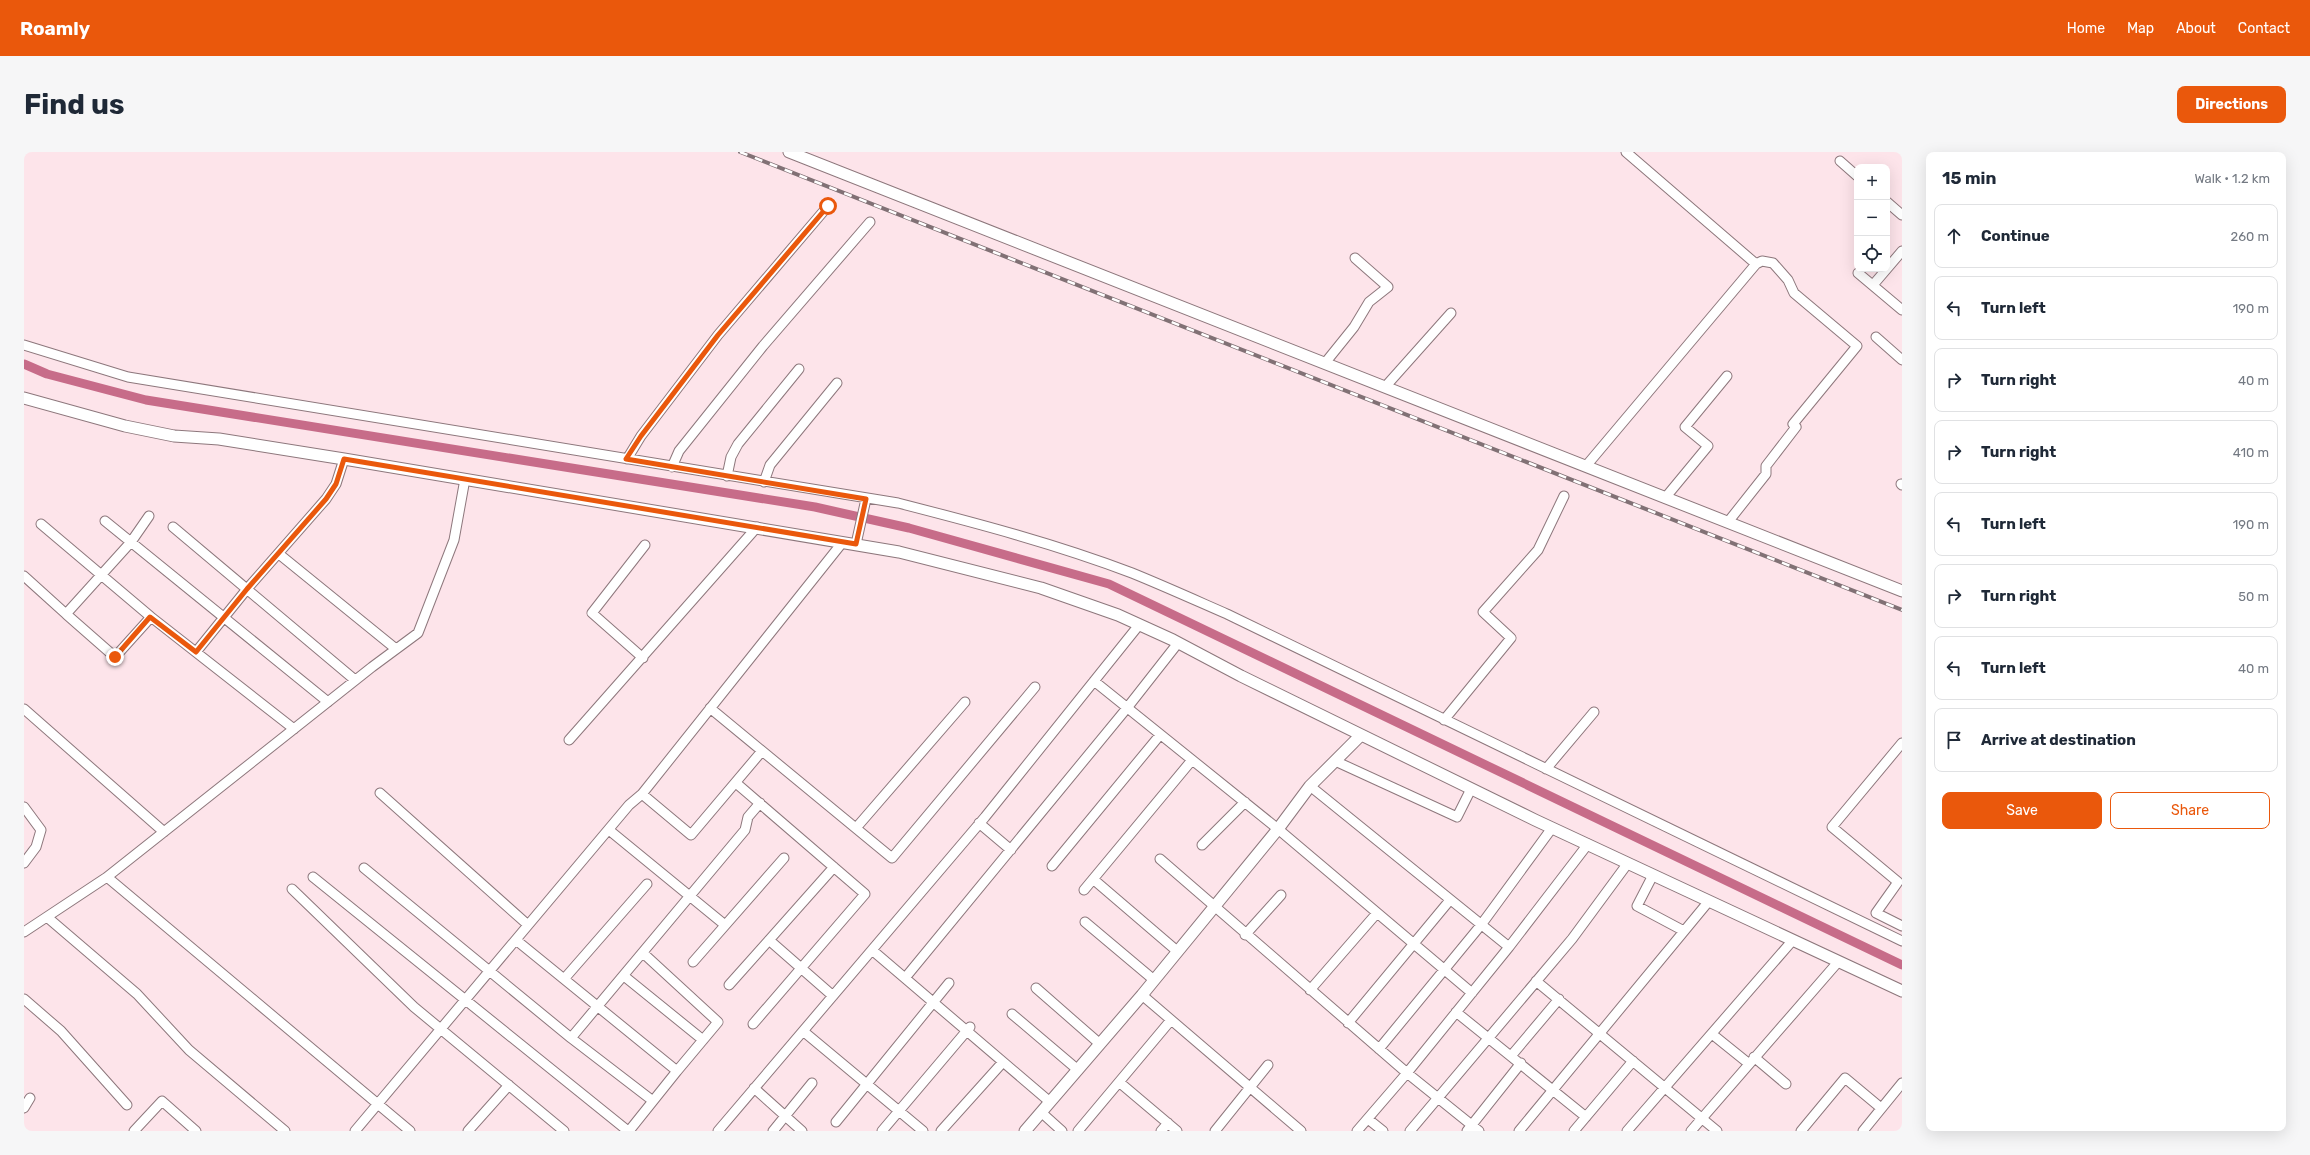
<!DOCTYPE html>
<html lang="en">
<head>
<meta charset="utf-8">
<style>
  :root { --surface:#fff; --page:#f6f6f7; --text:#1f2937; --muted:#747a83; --line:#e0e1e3; --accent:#ea580c }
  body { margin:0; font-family:Rubik,sans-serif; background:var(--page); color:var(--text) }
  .controls { position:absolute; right:12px; top:12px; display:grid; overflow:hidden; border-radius:8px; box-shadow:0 4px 16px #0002 }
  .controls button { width:36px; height:36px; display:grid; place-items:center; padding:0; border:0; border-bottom:1px solid var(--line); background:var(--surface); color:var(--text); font:20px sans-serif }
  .stop { position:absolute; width:12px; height:12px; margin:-9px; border:3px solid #ea580c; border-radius:50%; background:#fff }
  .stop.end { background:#ea580c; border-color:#fff; box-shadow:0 1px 4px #0008 }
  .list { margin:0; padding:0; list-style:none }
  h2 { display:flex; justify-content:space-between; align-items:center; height:52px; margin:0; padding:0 16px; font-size:17px }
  h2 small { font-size:13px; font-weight:400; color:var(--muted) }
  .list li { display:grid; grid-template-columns:26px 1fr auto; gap:12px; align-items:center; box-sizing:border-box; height:64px; margin:0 8px 8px; padding:0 8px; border:1px solid var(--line); border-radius:8px }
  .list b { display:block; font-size:15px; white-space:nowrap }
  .list em { font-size:13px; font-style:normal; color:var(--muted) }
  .actions { display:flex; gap:8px; padding:12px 16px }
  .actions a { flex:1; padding:9px 0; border:1px solid var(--accent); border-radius:8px; text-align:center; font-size:14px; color:var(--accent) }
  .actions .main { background:var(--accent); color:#fff }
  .icon { flex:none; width:22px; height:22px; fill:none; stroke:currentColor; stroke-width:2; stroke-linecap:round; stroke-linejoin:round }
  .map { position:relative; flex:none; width:1878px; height:979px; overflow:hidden; border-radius:8px }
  header { display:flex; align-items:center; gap:24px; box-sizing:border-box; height:56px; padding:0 20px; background:var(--accent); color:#fff }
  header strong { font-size:19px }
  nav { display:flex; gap:22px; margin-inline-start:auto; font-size:14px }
  .intro { display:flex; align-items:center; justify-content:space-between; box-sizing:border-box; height:96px; padding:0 24px }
  h1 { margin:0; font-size:28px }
  .button { padding:10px 18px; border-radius:8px; background:var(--accent); color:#fff; font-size:14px; font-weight:700 }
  main { display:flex; gap:24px; padding:0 24px }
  aside { flex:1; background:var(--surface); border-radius:8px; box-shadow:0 4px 16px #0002 }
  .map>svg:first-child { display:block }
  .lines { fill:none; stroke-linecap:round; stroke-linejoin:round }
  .canal { stroke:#c76c89; stroke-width:9 }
  .minor-casing { stroke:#8d777c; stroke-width:11 }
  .tertiary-casing { stroke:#8d777c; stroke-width:13 }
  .minor { stroke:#fff; stroke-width:9 }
  .tertiary { stroke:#fff; stroke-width:11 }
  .rail-casing { stroke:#817175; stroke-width:4 }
  .rail { stroke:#fff; stroke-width:2.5; stroke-dasharray:8; stroke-linecap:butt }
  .route { stroke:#ea580c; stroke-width:5 }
</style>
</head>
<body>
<header>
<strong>Roamly</strong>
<nav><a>Home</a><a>Map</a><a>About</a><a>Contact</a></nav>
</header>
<div class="intro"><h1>Find us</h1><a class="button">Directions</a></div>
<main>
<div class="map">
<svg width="1878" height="979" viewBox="0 0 1878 979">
  <rect width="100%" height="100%" fill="#fde4ea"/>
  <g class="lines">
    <path class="canal" d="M0 212 23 222 122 248 791 355 885 376 1085 432 1878 813"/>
    <defs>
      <path id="minor" d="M1602 0 1732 112 1738 109 1749 111 1764 128 1770 141 1833 194 1769 272 1772 275 1742 314V322L1704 370
        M1816 9 1833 24
        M1863 50 1878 63
        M1834 121 1878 158
        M1849 133 1878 99
        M1852 185 1878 208
        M0 193 104 225 874 351C952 371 1032 392 1108 421 1140 434 1171 448 1203 462L1878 789
        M1301 211 1330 175 1345 150 1364 135 1331 106
        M1361 235 1427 161
        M603 307 617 284 694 183 804 54
        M1562 314 1732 112
        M648 315 655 299 739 194 846 70
        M703 324 707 305 714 292 775 217
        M740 330 746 313 813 231
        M1877 332 1878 333
        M1641 346 1684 294 1661 275 1703 224
        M125 364 107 390 42 462 91 505 127 465
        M81 369 304 550
        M17 372 127 465 270 577
        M149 375 331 528
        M832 392 842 347
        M255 402 372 497
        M0 424 42 462
        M172 500 223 437 302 347 312 332 320 307
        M619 506 568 461 621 393
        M1070 529 1254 677 1448 841
        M686 556 868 706 1011 535
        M0 557 140 680
        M1420 568 1487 486 1459 460 1514 398 1540 344
        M545 588 733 375
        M1878 591 1808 675 1874 730 1852 761 1878 774
        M1311 609 1433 665 1447 637
        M1522 617 1570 560
        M712 631 841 742 729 872
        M1286 634 1485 795 1383 921 1333 979
        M356 641 504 773
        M618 642 667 683 738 599
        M0 655 17 678 12 695 0 711
        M955 671 987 698
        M832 676 941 550
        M585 678 701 773
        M1178 693 1221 650
        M1136 707 1383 921 1455 979
        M1028 714 1136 583
        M340 716 547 886 721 678 724 665 736 651
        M1629 723 1613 754 1660 779
        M289 725 604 979
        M1069 727 1153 799
        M268 737 390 855 540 979
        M1060 738 1168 608
        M23 765 113 842 165 898 261 979
        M1061 770 1130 828
        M0 780 83 725
        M1221 783 1257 743
        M492 788 653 919 694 870 619 801
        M745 788 809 844
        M1485 795 1564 692
        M848 798 1026 950
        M669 810 760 706
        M600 824 679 888
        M881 826 1103 556 1154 491
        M540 827 623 732
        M1512 829 1693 979
        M705 833 810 715
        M1012 836 1076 892
        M1286 838 1353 761
        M1118 843 1277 979
        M0 847 37 879 103 953
        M1432 860 1562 965
        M988 862 1054 918
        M1324 871 1426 748
        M779 879 899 979
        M1688 882 1724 911
        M547 886 629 949
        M1355 897 1457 773 1528 676
        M1487 904 1535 847
        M1730 905 1762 932
        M1095 930 1153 979
        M730 936 778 979
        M0 956 6 946
        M1018 961 1038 979
        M1344 967 1359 979
        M812 970 925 831
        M110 979 138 949 172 979
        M331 979 605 653 618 642 818 391
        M386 979 83 725 348 515 394 481 430 388 441 327
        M444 979 485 933
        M605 979 653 919
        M694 979 961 665 1115 473
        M749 979 788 931
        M858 979 946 875
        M917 979 979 910
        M1054 979 1147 868
        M1137 979 1144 971
        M1191 979 1244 913
        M1386 979 1548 787 1604 711
        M1443 979 1497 911
        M1495 979 1685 749
        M1550 979 1609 909
        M1603 979 1769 788
        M1667 979 1814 810
        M1777 979 1821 926 1857 956
        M1839 979 1878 931"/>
      <path id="tertiary" d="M765 0 1878 439
        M0 246 101 274 150 284 195 287 320 307 875 400 1017 436 1094 463 1149 488 1217 524 1511 668 1878 839
        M1001 979 1118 843 1254 677 1286 634 1337 583"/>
    </defs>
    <use href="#minor" class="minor-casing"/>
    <use href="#tertiary" class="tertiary-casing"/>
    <use href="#minor" class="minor"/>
    <use href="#tertiary" class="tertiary"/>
    <defs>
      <path id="rail" d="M716 0 1878 458"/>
    </defs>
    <use href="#rail" class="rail-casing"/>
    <use href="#rail" class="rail"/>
  </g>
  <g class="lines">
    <path class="route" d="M91 505 126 465 172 500 223 437 302 347 312 332 320 307 832 392 842 347 602 307 617 284 694 183 804 54"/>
  </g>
</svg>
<div class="controls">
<button>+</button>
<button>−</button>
<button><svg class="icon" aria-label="locate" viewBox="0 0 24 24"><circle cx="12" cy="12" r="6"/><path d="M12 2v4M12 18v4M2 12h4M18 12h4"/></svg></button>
</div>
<div class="stop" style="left:804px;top:54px"></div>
<div class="stop end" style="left:91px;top:505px"></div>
</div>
<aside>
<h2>15 min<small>Walk · 1.2 km</small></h2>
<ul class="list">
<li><svg class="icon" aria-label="ahead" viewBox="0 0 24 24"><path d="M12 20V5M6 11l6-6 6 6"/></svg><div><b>Continue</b></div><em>260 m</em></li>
<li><svg class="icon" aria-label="left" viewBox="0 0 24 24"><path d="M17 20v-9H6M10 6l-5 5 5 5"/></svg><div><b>Turn left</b></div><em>190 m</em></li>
<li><svg class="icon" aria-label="right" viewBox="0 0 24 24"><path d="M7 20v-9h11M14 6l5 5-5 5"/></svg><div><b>Turn right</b></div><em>40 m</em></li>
<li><svg class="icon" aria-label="right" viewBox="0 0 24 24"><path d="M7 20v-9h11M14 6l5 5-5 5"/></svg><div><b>Turn right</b></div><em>410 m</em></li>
<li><svg class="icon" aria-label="left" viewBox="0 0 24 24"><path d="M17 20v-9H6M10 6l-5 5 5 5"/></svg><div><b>Turn left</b></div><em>190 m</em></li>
<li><svg class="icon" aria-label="right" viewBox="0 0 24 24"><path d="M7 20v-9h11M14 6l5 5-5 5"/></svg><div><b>Turn right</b></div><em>50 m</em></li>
<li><svg class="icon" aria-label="left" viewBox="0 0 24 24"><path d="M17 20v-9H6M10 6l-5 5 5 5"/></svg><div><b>Turn left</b></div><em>40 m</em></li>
<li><svg class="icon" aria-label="arrive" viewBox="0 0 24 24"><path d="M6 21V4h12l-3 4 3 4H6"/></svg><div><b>Arrive at destination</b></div></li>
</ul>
<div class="actions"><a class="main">Save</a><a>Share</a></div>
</aside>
</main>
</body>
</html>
